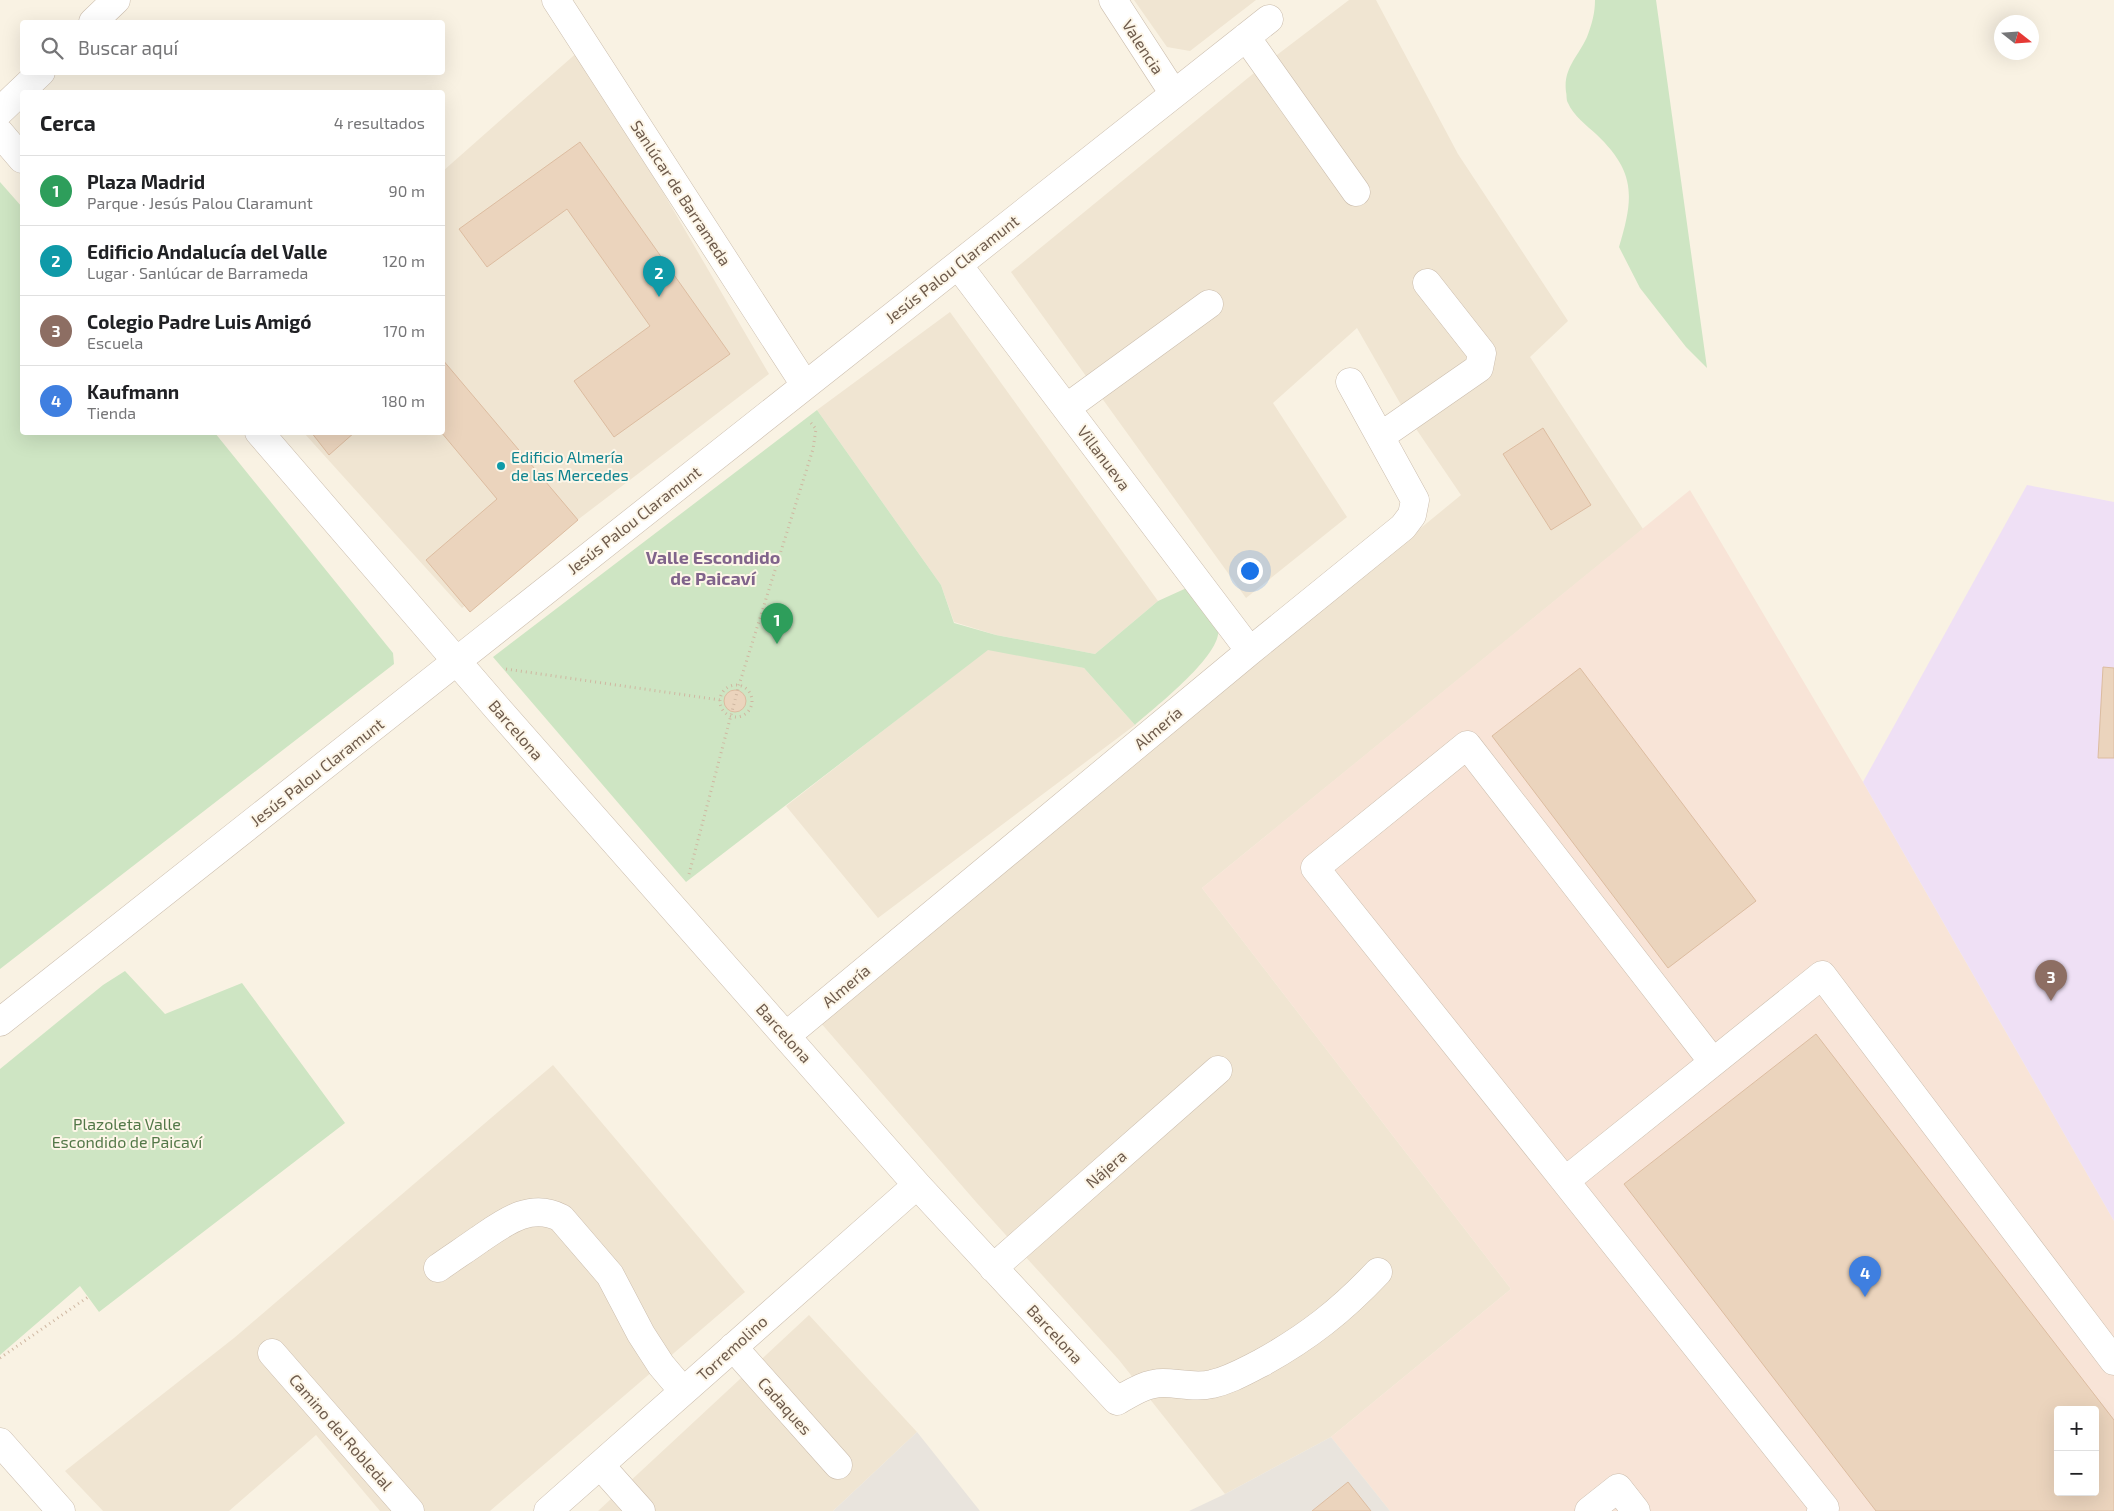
<!DOCTYPE html>
<html lang="es">
<head>
<meta charset="utf-8">
<style>
  :root { --surface:#fff; --page:#f2f2f2; --text:#202124; --muted:#757577; --line:#e0e0e0; --accent:#d67d55 }
  body { margin:0; font-family:"Exo 2",sans-serif; background:var(--page); color:var(--text) }
  .controls { position:absolute; right:15px; bottom:15px; display:grid; overflow:hidden; border-radius:5px; box-shadow:0 5px 20px #0002 }
  .controls button { width:45px; height:45px; display:grid; place-items:center; padding:0; border:0; border-bottom:1px solid var(--line); background:var(--surface); color:var(--text); font:25px sans-serif }
  .compass { position:absolute; left:1994px; top:15px; width:45px; height:45px; border-radius:50%; background:var(--surface); box-shadow:0 5px 20px #0002; rotate:107deg }
  .you { position:absolute; left:1249px; top:570px; width:18px; height:18px; margin:-12px; border:4px solid #fff; border-radius:50%; background:#1a73e8; box-shadow:0 0 0 8px #1a73e833 }
  .badge { display:grid; place-items:center; width:32px; height:32px; border-radius:50%; background:var(--accent); color:#fff; font-size:16px; font-weight:700 }
  .pin { position:absolute; translate:-50% -41px; filter:drop-shadow(0 1px 2px #0008) }
  .pin::after { content:''; position:absolute; top:26px; width:18px; height:15px; background:inherit; clip-path:polygon(0 0,100% 0,50% 100%) }
  .list { margin:0; padding:0; list-style:none }
  h2 { display:flex; justify-content:space-between; align-items:center; height:65px; margin:0; padding:0 20px; font-size:21px }
  h2 small { font-size:16px; font-weight:400; color:var(--muted) }
  .list li { display:grid; grid-template-columns:32px 1fr auto; gap:15px; align-items:center; box-sizing:border-box; height:70px; padding:0 20px; border-top:1px solid var(--line) }
  .list b { display:block; font-size:19px; white-space:nowrap }
  .list p { margin:0; font-size:16px; white-space:nowrap; color:var(--muted) }
  .list em { font-size:16px; font-style:normal; color:var(--muted) }
  .icon { flex:none; width:28px; height:28px; fill:none; stroke:currentColor; stroke-width:2; stroke-linecap:round; stroke-linejoin:round }
  .map { position:relative; flex:none; width:2114px; height:1511px; overflow:hidden }
  .search { position:absolute; background:var(--surface); box-shadow:0 5px 20px #0002; left:20px; top:20px; width:425px; height:55px; display:flex; align-items:center; gap:12px; box-sizing:border-box; padding:0 18px; border-radius:5px; color:var(--muted); font-size:19px }
  .panel { position:absolute; background:var(--surface); box-shadow:0 5px 20px #0002; left:20px; top:90px; width:425px; height:345px; border-radius:5px }
  .map>svg:first-child { display:block }
  .residential { fill:#f0e5d2 }
  .commercial { fill:#f8e4d7; fill-rule:evenodd }
  .industrial { fill:#e9e4dd }
  .education { fill:#efe0f5 }
  .green { fill:#cee5c3 }
  .building { fill:#ebd4bd; stroke:#dcbca0; fill-rule:evenodd }
  .lines { fill:none; stroke-linecap:round; stroke-linejoin:round }
  .minor-casing { stroke:#cbbdad; stroke-width:29 }
  .path { stroke:#cfb7a1; stroke-width:3; stroke-dasharray:1 4; stroke-linecap:butt }
  .minor { stroke:#fff; stroke-width:28 }
  .culture-dot { fill:#0f9aa8; stroke:#fdf6e8; stroke-width:2 }
  .labels { text-anchor:middle; stroke-width:4; stroke-linejoin:round; paint-order:stroke }
  .street-label { font-size:16px; fill:#6e5b4c; stroke:#fdf6e8 }
  .culture-label { font-size:16px; fill:#0d838f; stroke:#fdf6e8; text-anchor:start }
  .park-label { font-size:16px; fill:#537848; stroke:#fdf6e8 }
  .neighbourhood-label { font-size:18px; font-weight:bold; fill:#80648b; stroke:#fdf6e8 }
</style>
</head>
<body>
<div class="map">
<svg width="2114" height="1511" viewBox="0 0 2114 1511">
  <rect width="100%" height="100%" fill="#f9f2e3"/>
  <path class="residential" d="M1134 0H1256L1190 51 1167 47Z
    M1349 0H1376L1458 154 1568 321 1530 357 1643 529 1202 888 1511 1289 1331 1437 1225 1494 1119 1360 976 1202 820 1022 1461 495 1408 417 1357 328 1273 403 1347 517 1246 598 1011 272 1265 64Z
    M580 50 769 374 462 608 304 433 442 432 443 171Z
    M950 312 1158 601 1095 654 996 635 954 622 941 585 817 410Z
    M988 649 1084 668 1135 725 878 918 786 806Z
    M553 1065 745 1292 490 1511H380L316 1435 229 1511H103L65 1471 234 1338Z
    M809 1315 917 1432 833 1511H598Z"/>
  <path class="commercial" d="M1690 490 1863 782 2114 1221V1511H1390L1331 1437 1511 1289 1202 888ZM2058 1410H2095V1492H2058Z"/>
  <path class="industrial" d="M917 1432 980 1511H833Z
    M1331 1437 1390 1511H1189L1225 1494Z"/>
  <path class="education" d="M2027 485 2114 502V1221L1863 782Z"/>
  <path class="green" d="M1595 0H1656L1707 368 1686 347 1640 288 1619 247C1634 197 1636 172 1596 134 1587 126 1573 115 1568 103 1566 100 1567 95 1566 92 1563 68 1578 57 1587 37 1592 24 1595 13 1595 0Z
    M0 182 22 207V432L215 433 393 653 394 664 0 969Z
    M817 410 941 585 954 623 996 635 1095 654 1158 601 1191 586C1198 597 1215 617 1218 628 1224 654 1154 708 1135 725L1084 668 988 650 686 882 493 657Z
    M125 971 165 1014 242 983 345 1123 99 1312 80 1286 0 1355V1069L103 985Z"/>
  <path class="building" d="M580 142 730 354 614 437 574 381 650 326 567 209 487 267 459 229Z
    M442 359 578 520 470 612 426 560 497 499 441 432H442Z
    M1543 428 1591 505 1551 530 1503 454Z
    M311 432H355L329 455Z
    M2103 667 2114 668V758H2098Z
    M1580 668 1756 901 1668 968 1492 736Z
    M724 701a11 11 0 1 1 22 0a11 11 0 1 1-22 0Z
    M1816 1034 2114 1420V1511H1876L1624 1184ZM2058 1410H2095V1492H2058Z
    M1348 1482 1371 1511H1312Z"/>
  <g class="lines">
    <defs>
      <path id="minor" d="M556 0 805 385
        M1113 0 1174 94
        M93 22 116 0
        M1246 37 1356 192
        M0 111 41 72
        M0 133 22 159
        M958 265 1250 651
        M1066 408 1209 304
        M259 432 497 708 917 1185 1117 1401C1131 1393 1146 1383 1163 1383 1179 1383 1196 1388 1212 1384 1230 1380 1245 1371 1261 1363 1308 1337 1341 1311 1378 1272
        M1381 436 1479 368 1482 353 1427 283
        M0 1022 1269 19
        M787 1035 1250 651 1403 527 1412 515 1415 500 1350 382
        M1565 1181 1315 868 1467 745 1713 1062
        M438 1268C452 1258 466 1249 480 1239 505 1222 531 1202 561 1218L610 1275 641 1334 661 1365 683 1391
        M993 1268 1218 1070
        M733 1347 838 1465
        M272 1353 410 1511
        M0 1442 61 1511
        M600 1465 641 1511
        M548 1511 917 1185
        M1589 1511 1618 1488 1636 1511
        M1821 1511 1825 1508 1565 1181 1822 975 2114 1361"/>
    </defs>
    <use href="#minor" class="minor-casing"/>
    <path class="path" d="M506 669 720 700
      M720 701a16 16 0 1 1 32 0a16 16 0 1 1-32 0Z
      M689 874 739 685 813 449 816 429 811 423
      M0 1358 88 1297"/>
    <use href="#minor" class="minor"/>
  </g>
  <circle class="culture-dot" cx="501" cy="466" r="5"/>
  <g class="labels">
    <g class="street-label">
      <text transform="translate(1143 47) rotate(57)" y="6">Valencia</text>
      <text transform="translate(681 193) rotate(57)" y="6">Sanlúcar de Barrameda</text>
      <text transform="translate(952 269) rotate(-38)" y="6">Jesús Palou Claramunt</text>
      <text transform="translate(1104 458) rotate(53)" y="6">Villanueva</text>
      <text transform="translate(634 520) rotate(-38)" y="6">Jesús Palou Claramunt</text>
      <text transform="translate(1158 728) rotate(-40)" y="6">Almería</text>
      <text transform="translate(516 730) rotate(49)" y="6">Barcelona</text>
      <text transform="translate(317 772) rotate(-38)" y="6">Jesús Palou Claramunt</text>
      <text transform="translate(846 986) rotate(-40)" y="6">Almería</text>
      <text transform="translate(784 1033) rotate(48)" y="6">Barcelona</text>
      <text transform="translate(1106 1169) rotate(-41)" y="6">Nájera</text>
      <text transform="translate(1055 1334) rotate(47)" y="6">Barcelona</text>
      <text transform="translate(732 1348) rotate(-42)" y="6">Torremolino</text>
      <text transform="translate(785 1406) rotate(48)" y="6">Cadaques</text>
      <text transform="translate(341 1432) rotate(49)" y="6">Camino del Robledal</text>
    </g>
    <g class="culture-label">
      <text x="511" y="463">Edificio Almería<tspan x="511" dy="18">de las Mercedes</tspan></text>
    </g>
    <g class="park-label">
      <text x="127" y="1130">Plazoleta Valle<tspan x="127" dy="18">Escondido de Paicaví</tspan></text>
    </g>
    <g class="neighbourhood-label">
      <text x="713" y="564">Valle Escondido<tspan x="713" dy="21">de Paicaví</tspan></text>
    </g>
  </g>
</svg>
<div class="controls">
<button>+</button>
<button>−</button>
</div>
<svg class="compass" viewBox="-18 -18 36 36"><path d="M0-13l5 13h-10z" fill="#e53935"/><path d="M0 13l5-13h-10z" fill="#757577"/></svg>
<div class="you"></div>
<div class="pin badge" style="left:777px;top:644px;background:#2e9e5b">1</div>
<div class="pin badge" style="left:659px;top:297px;background:#0f9aa8">2</div>
<div class="pin badge" style="left:2051px;top:1001px;background:#8d6e63">3</div>
<div class="pin badge" style="left:1865px;top:1297px;background:#3f7fe0">4</div>
<div class="search"><svg class="icon" aria-label="search" viewBox="0 0 24 24"><circle cx="10" cy="10" r="6"/><path d="M15 15l6 6"/></svg>Buscar aquí</div>
<section class="panel">
<h2>Cerca<small>4 resultados</small></h2>
<ul class="list">
<li><span class="badge" style="background:#2e9e5b">1</span><div><b>Plaza Madrid</b><p>Parque · Jesús Palou Claramunt</p></div><em>90 m</em></li>
<li><span class="badge" style="background:#0f9aa8">2</span><div><b>Edificio Andalucía del Valle</b><p>Lugar · Sanlúcar de Barrameda</p></div><em>120 m</em></li>
<li><span class="badge" style="background:#8d6e63">3</span><div><b>Colegio Padre Luis Amigó</b><p>Escuela</p></div><em>170 m</em></li>
<li><span class="badge" style="background:#3f7fe0">4</span><div><b>Kaufmann</b><p>Tienda</p></div><em>180 m</em></li>
</ul>
</section>
</div>
</body>
</html>
